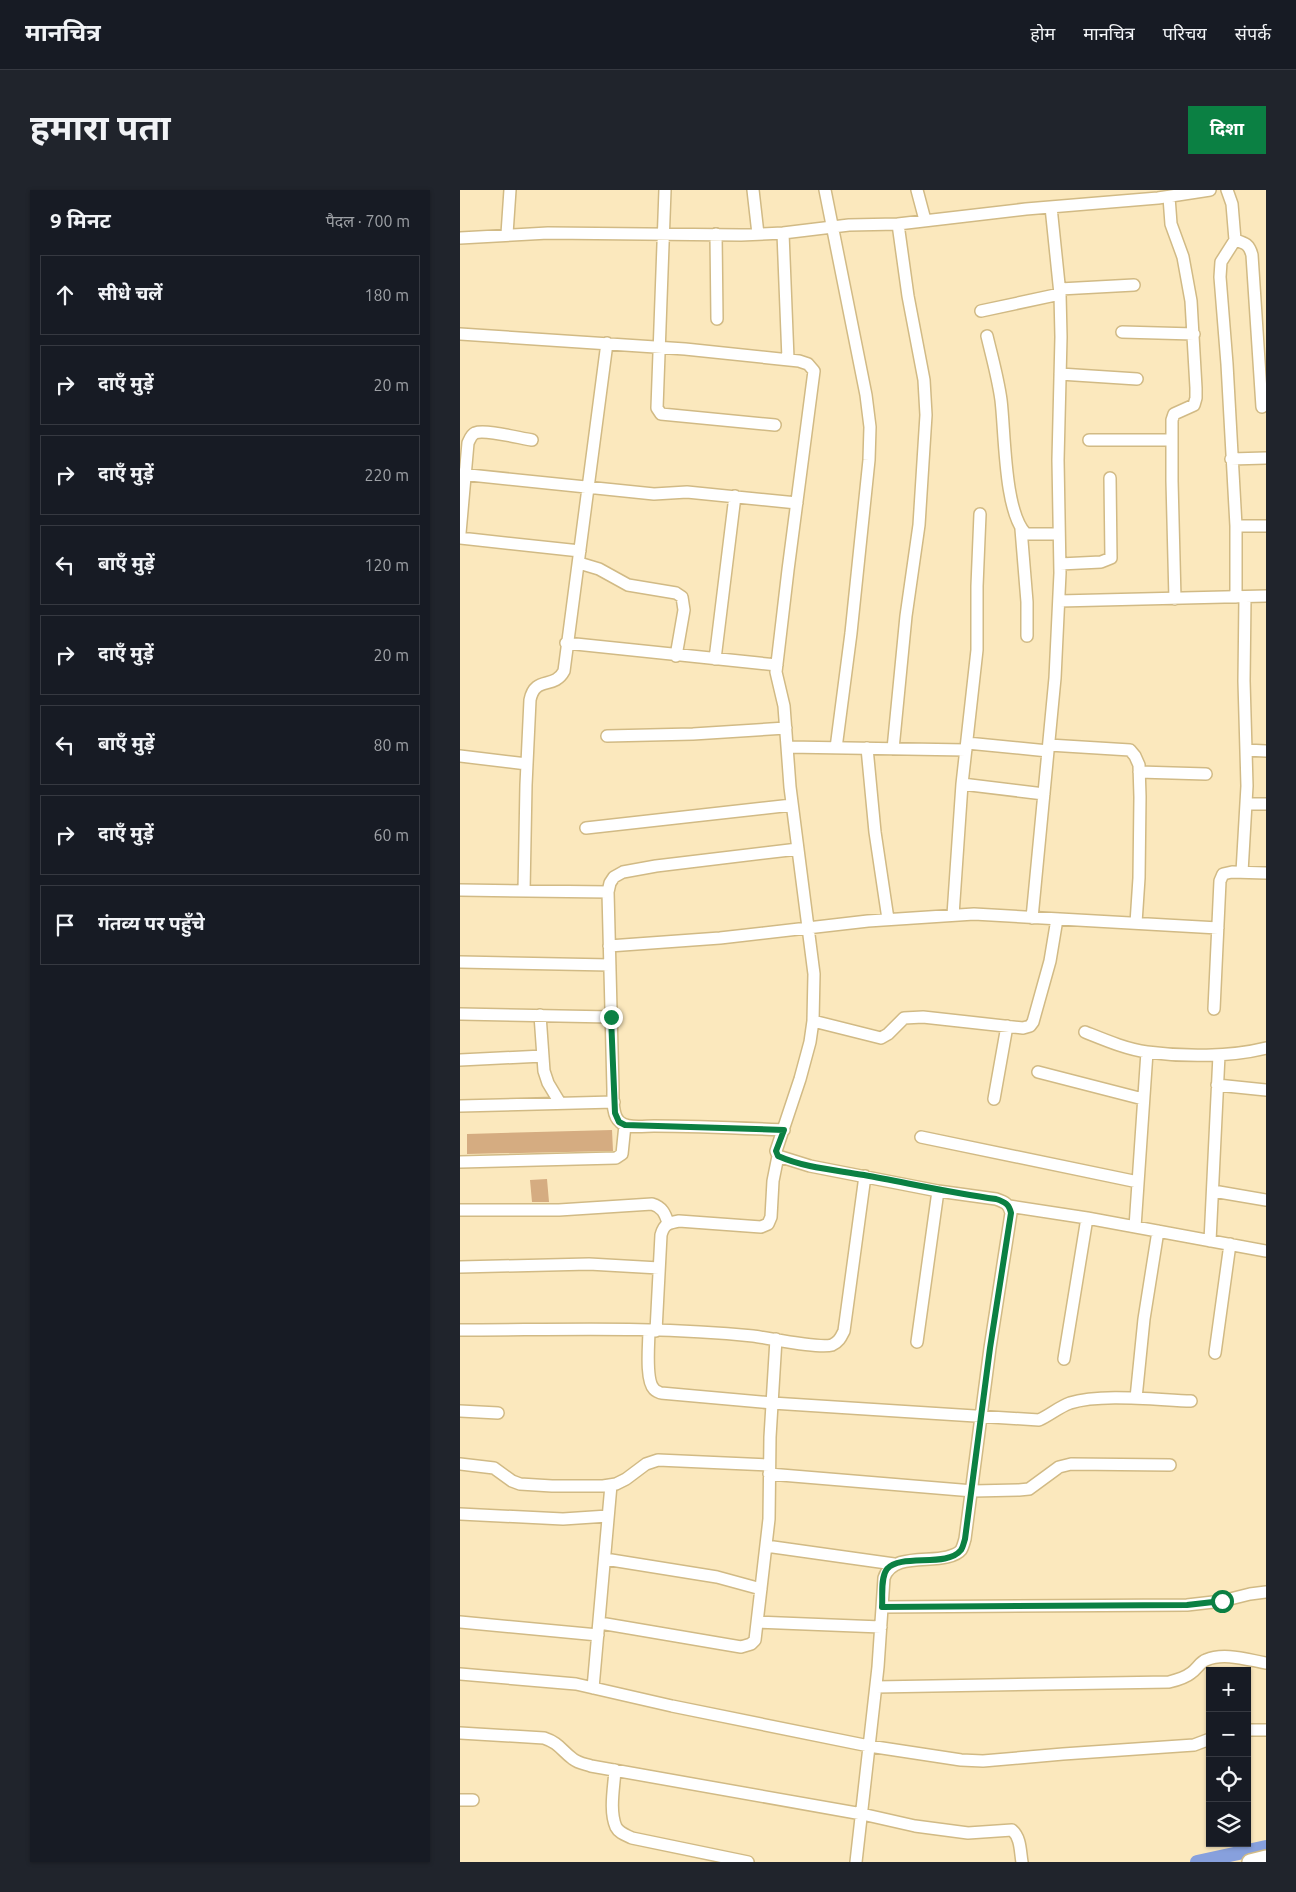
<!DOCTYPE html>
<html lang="hi">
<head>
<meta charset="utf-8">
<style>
  :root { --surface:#171b24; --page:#20242c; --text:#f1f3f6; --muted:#9ea1a6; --line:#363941; --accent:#0b8043 }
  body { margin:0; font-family:Ubuntu,"Noto Sans Devanagari",sans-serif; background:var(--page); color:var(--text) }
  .controls { position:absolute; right:15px; bottom:15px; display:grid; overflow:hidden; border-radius:0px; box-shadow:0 1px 4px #0004 }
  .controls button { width:45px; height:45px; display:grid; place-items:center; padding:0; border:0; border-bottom:1px solid var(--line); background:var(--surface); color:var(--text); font:25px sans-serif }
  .stop { position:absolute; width:15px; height:15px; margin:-11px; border:4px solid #0b8043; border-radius:50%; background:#fff }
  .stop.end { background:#0b8043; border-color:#fff; box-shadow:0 1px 5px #0008 }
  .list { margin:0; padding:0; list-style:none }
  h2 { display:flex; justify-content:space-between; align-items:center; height:65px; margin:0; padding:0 20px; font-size:21px }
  h2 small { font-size:16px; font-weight:400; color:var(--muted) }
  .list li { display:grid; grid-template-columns:32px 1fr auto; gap:15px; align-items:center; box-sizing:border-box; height:80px; margin:0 10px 10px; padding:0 10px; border:1px solid var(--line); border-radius:0px }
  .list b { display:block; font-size:19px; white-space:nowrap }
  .list em { font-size:16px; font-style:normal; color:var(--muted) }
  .icon { flex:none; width:28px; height:28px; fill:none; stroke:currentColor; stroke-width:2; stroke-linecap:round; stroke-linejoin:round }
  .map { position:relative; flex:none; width:806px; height:1672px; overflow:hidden; border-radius:0px }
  header { display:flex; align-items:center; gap:30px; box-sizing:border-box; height:70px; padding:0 25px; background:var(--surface); border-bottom:1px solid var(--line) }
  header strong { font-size:24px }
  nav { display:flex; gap:28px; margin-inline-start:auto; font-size:18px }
  .intro { display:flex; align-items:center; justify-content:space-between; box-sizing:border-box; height:120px; padding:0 30px }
  h1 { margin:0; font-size:35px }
  .button { padding:12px 22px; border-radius:0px; background:var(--accent); color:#fff; font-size:18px; font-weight:700 }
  main { display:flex; gap:30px; padding:0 30px }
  aside { flex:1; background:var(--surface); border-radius:0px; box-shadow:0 1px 4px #0004 }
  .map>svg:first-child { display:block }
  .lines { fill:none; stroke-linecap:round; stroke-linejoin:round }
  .canal { stroke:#87a0dd; stroke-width:14 }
  .building { fill:#d5ac81 }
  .street-casing { stroke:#d1ba85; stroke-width:14 }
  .secondary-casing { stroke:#d1ba85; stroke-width:18 }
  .street { stroke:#fff; stroke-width:11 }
  .secondary { stroke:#fff; stroke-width:15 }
  .route { stroke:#0b8043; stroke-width:6 }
</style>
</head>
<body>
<header>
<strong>मानचित्र</strong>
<nav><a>होम</a><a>मानचित्र</a><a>परिचय</a><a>संपर्क</a></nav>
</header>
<div class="intro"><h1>हमारा पता</h1><a class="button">दिशा</a></div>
<main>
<aside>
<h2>9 मिनट<small>पैदल · 700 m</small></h2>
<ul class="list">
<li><svg class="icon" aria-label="ahead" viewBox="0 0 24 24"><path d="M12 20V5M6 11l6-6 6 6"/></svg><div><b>सीधे चलें</b></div><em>180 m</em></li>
<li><svg class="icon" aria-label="right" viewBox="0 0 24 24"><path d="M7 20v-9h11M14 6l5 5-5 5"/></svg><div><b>दाएँ मुड़ें</b></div><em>20 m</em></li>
<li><svg class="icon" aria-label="right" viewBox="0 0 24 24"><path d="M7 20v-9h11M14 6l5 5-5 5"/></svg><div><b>दाएँ मुड़ें</b></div><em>220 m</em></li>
<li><svg class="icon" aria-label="left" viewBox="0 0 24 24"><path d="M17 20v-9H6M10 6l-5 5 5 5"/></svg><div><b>बाएँ मुड़ें</b></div><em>120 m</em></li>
<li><svg class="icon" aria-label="right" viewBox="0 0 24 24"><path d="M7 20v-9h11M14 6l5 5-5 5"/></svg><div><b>दाएँ मुड़ें</b></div><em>20 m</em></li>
<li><svg class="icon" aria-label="left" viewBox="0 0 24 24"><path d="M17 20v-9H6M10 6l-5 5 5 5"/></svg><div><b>बाएँ मुड़ें</b></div><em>80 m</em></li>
<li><svg class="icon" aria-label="right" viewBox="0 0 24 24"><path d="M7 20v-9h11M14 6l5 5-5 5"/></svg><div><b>दाएँ मुड़ें</b></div><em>60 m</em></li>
<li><svg class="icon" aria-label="arrive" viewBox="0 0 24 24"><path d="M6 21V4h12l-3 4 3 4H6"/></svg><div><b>गंतव्य पर पहुँचे</b></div></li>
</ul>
</aside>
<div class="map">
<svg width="806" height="1672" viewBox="0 0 806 1672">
  <rect width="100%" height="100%" fill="#fbe8bd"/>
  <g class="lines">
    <path class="canal" d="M737 1672 806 1657"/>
  </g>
  <path class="building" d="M152 940 153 961 7 964V944Z
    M87 989 89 1012H72L70 990Z"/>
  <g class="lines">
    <defs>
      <path id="street" d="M205 0 197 218 201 224 315 235
        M293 0 298 44
        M365 0 406 205 410 237 409 270 391 443 376 558
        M457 0 465 30
        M767 0 772 14 775 50 761 72 760 87 767 174 776 336V407
        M709 7 711 34 723 67 731 111 736 198V208L734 215 714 224 712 230V291L715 409
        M323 43 328 169
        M47 44 50 0
        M256 44 257 129
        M0 48 88 43 281 45 323 43 389 35 438 34 566 19 698 8 750 0
        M775 50C785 53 789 54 792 65L802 217
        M600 99 674 95
        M521 121 600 104
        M662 142 734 144
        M0 144 225 159 339 171 348 174 354 181 328 380 316 482 324 516 330 597 354 784 353 831 350 852 340 889 316 961 318 966 350 976 478 1001 536 1009C545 1012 549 1014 551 1023L530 1158 505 1349C504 1352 503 1357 501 1360 498 1364 491 1366 487 1367 466 1372 432 1364 424 1388L418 1477 396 1672
        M527 146C532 167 538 188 541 210 545 242 544 322 566 344H599
        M600 184 677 189
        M629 250H712
        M771 269 806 268
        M0 284 194 304 227 302 337 313
        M776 336H806
        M561 339 567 412V446
        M0 343 8 253C10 249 11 245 15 243 25 239 59 248 72 250
        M0 348 120 361
        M119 373 139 379 168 395 216 403 222 407 224 420 216 466
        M600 374 641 372 651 368 650 288
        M599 411 806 406
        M106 453 317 475
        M255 469 275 306
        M147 546 233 544 326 538
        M507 553 588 561
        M589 555 670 560 675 566 679 575 680 607 679 688 676 733
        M328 557 506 560
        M407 558 415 642 428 729
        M433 559 446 426 459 335 466 225 464 190 448 106 438 34
        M786 560 806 561
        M0 566 67 574
        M679 582 746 584
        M502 594 584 604
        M786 614H806
        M126 638 332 615
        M782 682 787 596 784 491 785 407
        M0 700 148 702
        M64 701 66 595 70 510C75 485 94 500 104 481L147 153
        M493 725 502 594 517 460V396L520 324
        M572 728 595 488 600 383 598 270 601 147 600 104 591 17
        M149 756 260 748 408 731 514 724 758 738
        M0 772 150 775
        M754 819 760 691 763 684 772 682 806 683
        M0 824 151 827
        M80 825 84 881 88 893 100 913
        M353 831 421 848 428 844 444 828 463 827 563 838 570 836 573 832 590 771 597 729
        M625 842C645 850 666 859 687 862 724 867 770 867 806 858
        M0 870 83 866
        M578 882 683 909
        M757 895 806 900
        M534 909 547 836
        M0 916 154 912
        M324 940C280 938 237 936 194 936 184 936 167 939 160 932 152 926 153 909 153 899L148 702 150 693 154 687 163 682 196 676 338 659
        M461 947 678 992
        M0 972 156 968 162 964 165 935
        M753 1001 806 1010
        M549 1016 627 1028 806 1061
        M0 1020H99L192 1014C202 1017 205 1023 208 1033
        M675 1037 687 862
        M750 1051 759 865
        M0 1077 129 1074 199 1078
        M0 1140C97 1140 196 1136 293 1146 309 1148 359 1159 372 1155 379 1152 381 1147 384 1141L405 986
        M189 1140C189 1153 185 1190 194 1199 194 1200 200 1203 201 1203L312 1213 579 1230C590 1225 599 1217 610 1213 641 1203 698 1210 731 1211
        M196 1141 201 1045C204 1034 208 1033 219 1031L301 1037 308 1034 311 1027 313 991 318 966
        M457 1152 478 1001
        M755 1163 770 1054
        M604 1169 627 1028
        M676 1208 684 1129 698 1041
        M0 1221 38 1223
        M0 1274 34 1278 52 1291 60 1294 92 1296H143L156 1294 166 1289 186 1274 198 1270 309 1275
        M309 1284 513 1301 559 1300 569 1299 599 1277 611 1274 710 1275
        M0 1324 103 1329 148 1326
        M306 1356 434 1374
        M145 1369 257 1387 301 1399
        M422 1417 727 1415 762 1411 790 1404 806 1402
        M0 1432 138 1445
        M298 1432 421 1437
        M140 1433 281 1457 291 1454 295 1450 309 1329 310 1247 316 1149
        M0 1484 116 1494 212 1516 409 1556 501 1570 523 1571 603 1564 734 1555 750 1549
        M416 1497 709 1492C717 1490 725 1488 731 1483 737 1479 740 1472 746 1470 764 1462 788 1470 806 1473
        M133 1498 151 1295
        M787 1540H806
        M0 1543 84 1548C99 1553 101 1560 113 1569 118 1573 125 1574 131 1576L402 1624 455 1636 508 1643 552 1640C561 1648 560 1661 562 1672
        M155 1580C154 1597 149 1621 156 1637 159 1643 166 1645 172 1648L288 1672
        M0 1610H13"/>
      <path id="secondary" d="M790 1672 806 1668"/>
    </defs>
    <use href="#street" class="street-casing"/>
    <use href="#secondary" class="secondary-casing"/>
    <use href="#street" class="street"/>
    <use href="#secondary" class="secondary"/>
  </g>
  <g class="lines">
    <path class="route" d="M151 827 155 923 159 932 165 935 324 940 316 961 318 966C345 978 376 980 404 985 448 993 492 1003 536 1009 545 1012 549 1014 551 1023L530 1158 505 1349C504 1352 503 1357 501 1360 487 1378 441 1363 427 1379 420 1388 423 1407 422 1417L727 1415 762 1411"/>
  </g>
</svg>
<div class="controls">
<button>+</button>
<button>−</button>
<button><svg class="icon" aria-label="locate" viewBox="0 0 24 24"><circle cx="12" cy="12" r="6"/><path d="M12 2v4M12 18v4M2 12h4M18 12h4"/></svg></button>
<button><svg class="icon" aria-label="layers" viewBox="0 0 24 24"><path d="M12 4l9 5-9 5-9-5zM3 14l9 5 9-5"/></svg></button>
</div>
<div class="stop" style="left:762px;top:1411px"></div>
<div class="stop end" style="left:151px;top:827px"></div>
</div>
</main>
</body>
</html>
